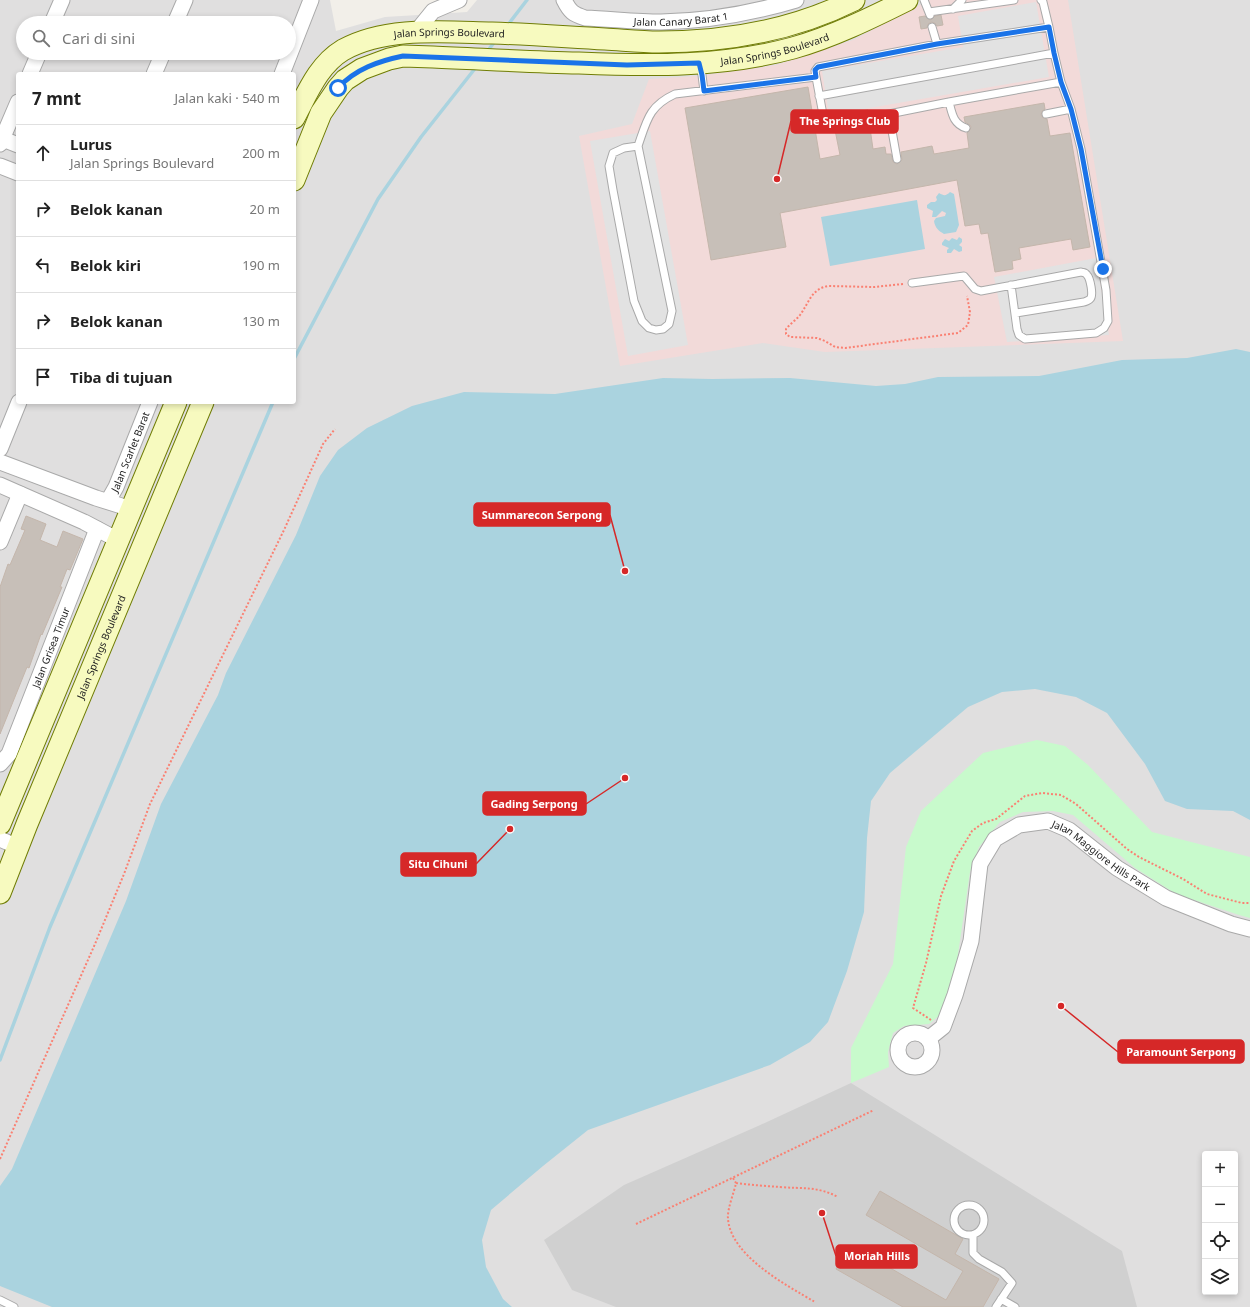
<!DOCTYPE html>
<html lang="id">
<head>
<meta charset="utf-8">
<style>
  :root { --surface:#fff; --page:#f2f2f2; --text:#222; --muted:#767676; --line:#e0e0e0 }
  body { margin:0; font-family:"Noto Sans",sans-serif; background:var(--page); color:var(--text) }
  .controls { position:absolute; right:12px; bottom:12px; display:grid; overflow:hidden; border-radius:4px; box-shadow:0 2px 6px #0003 }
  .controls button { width:36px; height:36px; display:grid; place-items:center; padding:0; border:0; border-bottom:1px solid var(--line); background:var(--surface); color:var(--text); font:20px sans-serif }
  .stop { position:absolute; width:12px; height:12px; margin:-9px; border:3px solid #1a73e8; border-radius:50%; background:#fff }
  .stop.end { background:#1a73e8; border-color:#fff; box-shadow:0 1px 4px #0008 }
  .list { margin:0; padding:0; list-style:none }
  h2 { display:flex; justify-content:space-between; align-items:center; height:52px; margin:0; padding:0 16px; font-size:17px }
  h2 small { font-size:13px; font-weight:400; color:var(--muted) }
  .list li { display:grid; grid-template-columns:26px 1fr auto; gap:12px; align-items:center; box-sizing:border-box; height:56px; padding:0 16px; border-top:1px solid var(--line) }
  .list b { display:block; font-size:15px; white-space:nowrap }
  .list p { margin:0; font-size:13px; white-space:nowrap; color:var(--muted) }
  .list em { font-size:13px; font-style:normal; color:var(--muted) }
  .icon { flex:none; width:22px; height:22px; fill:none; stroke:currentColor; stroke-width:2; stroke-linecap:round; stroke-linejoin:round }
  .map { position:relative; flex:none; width:1250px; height:1307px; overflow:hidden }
  .search { position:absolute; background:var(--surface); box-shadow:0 2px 6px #0003; left:16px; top:16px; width:280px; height:44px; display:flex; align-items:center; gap:10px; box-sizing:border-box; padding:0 14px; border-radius:22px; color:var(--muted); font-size:15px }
  .panel { position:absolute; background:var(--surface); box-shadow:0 2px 6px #0003; left:16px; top:72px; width:280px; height:332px; border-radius:4px }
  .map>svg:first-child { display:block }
  .residential { fill:#e0dfdf; fill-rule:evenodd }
  .commercial { fill:#f2dad9 }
  .religious { fill:#d0d0d0 }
  .park { fill:#c8facc }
  .parking { fill:#e2e2e2 }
  .water { fill:#aad3df }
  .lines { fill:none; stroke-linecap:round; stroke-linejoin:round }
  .stream { stroke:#aad3df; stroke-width:3.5 }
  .building { fill:#c7bfb8; stroke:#c4b6ab }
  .lane-casing { stroke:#a9a9a9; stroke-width:9 }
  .street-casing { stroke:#a9a9a9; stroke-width:17 }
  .secondary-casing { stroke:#707d05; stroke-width:23 }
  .path { stroke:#fa8072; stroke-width:2; stroke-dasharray:2 2; stroke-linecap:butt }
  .lane { stroke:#fff; stroke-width:7 }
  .street { stroke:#fff; stroke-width:15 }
  .secondary { stroke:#f7fabf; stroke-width:21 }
  .route { stroke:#1a73e8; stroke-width:5 }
  .labels { text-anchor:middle; stroke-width:4; stroke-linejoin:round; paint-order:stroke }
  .street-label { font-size:10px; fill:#222; stroke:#fff }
  .leader { fill:none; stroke:#d62828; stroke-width:1.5 }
  .callout-dot { fill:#d62828; stroke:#fff; stroke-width:1.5 }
  .callout { fill:#d62828; stroke:#d62828; stroke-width:1.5 }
  .callout-label { font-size:11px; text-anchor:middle; font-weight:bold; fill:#fff }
</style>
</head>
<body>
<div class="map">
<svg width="1250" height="1307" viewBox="0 0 1250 1307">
  <rect width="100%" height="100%" fill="#f2efe9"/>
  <path class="residential" d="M0 0H330L336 31 385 17 467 12 477 0H1250V1307H0ZM23 23H289V53H23ZM18 74H294V402H18ZM1205 1154H1235V1292H1205Z"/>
  <path class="commercial" d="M929 0H1068L1123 341 825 352 763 343 620 366 579 136 632 124 649 79 698 76 776 65 853 40Z"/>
  <path class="religious" d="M851 1083 1122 1251 1137 1307H616L572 1290 544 1240 624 1185 758 1126Z"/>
  <path class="park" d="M1037 740 1065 746 1088 765 1152 832 1250 857V918L1239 915 1176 894 1135 868 1073 815 1053 811 1023 812 1000 822 979 847 970 872 957 961 941 1014 929 1024 904 1026 893 1033 888 1052 889 1067 851 1083V1048L893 964 906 847 921 811 983 753Z"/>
  <path class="parking" d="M1036 2 1049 77 829 115 822 71 963 47 958 16Z
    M650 131 688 345 628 356 590 141Z
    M1096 258 1109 335 1007 342 994 277Z"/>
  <path class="water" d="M950 192 954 194 959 225 956 232 944 234C939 231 935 228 934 221L936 218 945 216 946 213 942 211 936 217H932L933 211 927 208V205L931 202H935L937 200 936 197 939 193C944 196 946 196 950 192Z
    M917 200 925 249 830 266 821 217Z
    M959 237 962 239V242L959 245 962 247V251L959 252 954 249 951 253H947V250L949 248 942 245V243L945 239 949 241 952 238 957 240Z
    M1236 349 1250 352V820L1233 811 1187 809 1165 801 1145 764 1107 713 1076 697 1035 689 1002 692 968 707 890 773 871 801 867 838 864 912 847 971 828 1022 810 1042 770 1065 588 1130 543 1166 491 1210 482 1240 486 1267 503 1299 512 1307H52L0 1286V1186L12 1169 126 901 161 804 218 695 226 673 296 535 320 476 338 450 367 428 412 406 464 392 555 394 663 378 712 379 790 378 876 386 905 384 938 377 1039 376 1122 360 1187 358Z"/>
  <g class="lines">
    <path class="stream" d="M507 26 527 0
      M486 53 496 40
      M294 359 378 199 421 137 477 66
      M0 1060 50 927 273 402"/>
  </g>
  <path class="building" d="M941 15 943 25 937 26 935 23 931 22 928 24 927 28 921 29 919 17 925 16 930 20 932 19 935 16Z
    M808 87 820 159 840 155 835 130 838 128 839 123 837 121 833 120 832 116 868 110V113L865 115 864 119 866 122 870 123 871 128H870L873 149 885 147 886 154H891L893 162 897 164 902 160 901 152 932 146 934 154 969 148 967 133 970 130 971 127 970 125 965 122 964 117 1044 103 1045 109 1042 111 1041 115 1043 118 1047 119 1050 136 1070 133 1090 247 1073 250 1071 239 1019 248 1021 259 1012 261 1013 269 995 272 988 233 981 234 979 224 965 226 957 180 780 213 786 247 711 260 685 108Z
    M26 516 46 524 40 540 57 547 63 531 83 539 70 570 67 569 60 587H62L42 635 41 634 29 668 27 667 0 734V587L8 564 10 565 25 530 21 529Z
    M880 1191 963 1239 955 1254 999 1279 983 1307H903L836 1269 850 1245 946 1300 963 1271 866 1215Z"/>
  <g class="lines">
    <defs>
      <path id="lane" d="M924 0 930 15
        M1041 0 1043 2 1049 27
        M953 9 962 0
        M929 12 1014 0
        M932 27 937 44
        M699 64 702 75 704 91
        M819 96 1054 53
        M949 102C952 113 953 124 966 128
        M889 114 897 159
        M1046 114 1071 109
        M869 118 949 102 1061 82
        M834 125 826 124 824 120 816 77 815 71 818 67 937 44 1049 27 1054 53 1061 82 1071 109 1081 149 1106 290 1108 321 1104 328 1096 333 1025 339 1019 335 1017 329 1011 285
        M638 146 624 148 613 153 609 166 613 190 634 301 642 321 649 328 656 330 663 329 669 324 672 311 638 146C647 120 649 106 675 94L816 77
        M912 283 964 276 975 289 981 291 1081 272C1084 273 1085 272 1087 275 1090 278 1094 296 1090 299 1089 300 1085 302 1084 302L1016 313
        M954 1220a15 15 0 1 1 30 0a15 15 0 1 1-30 0Z
        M973 1235V1253L979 1259 1002 1272 1012 1283 996 1307
        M1001 1299 1015 1307
        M0 1300 14 1307"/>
      <g id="street">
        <path id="s1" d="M564 0C570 12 573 14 585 18 611 19 636 22 661 22 707 21 753 13 796 0"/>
        <path d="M52 23 62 0"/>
        <path d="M175 23 185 0"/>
        <path d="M416 32 433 11 459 0"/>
        <path d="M30 74 39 53"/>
        <path d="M154 74 163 53"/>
        <path d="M282 74 311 0"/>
        <path d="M0 138 18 145"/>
        <path d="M0 144 18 102"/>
        <path d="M0 166 18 173"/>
        <path d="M0 449 19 402"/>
        <path d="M0 462 96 498 131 509"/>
        <path d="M0 485 84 522 118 540"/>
        <path id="s2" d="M108 501 116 487 150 402"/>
        <path d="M0 542 20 494"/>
        <path id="s3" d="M0 764 9 754 97 529"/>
        <path d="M0 839 18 847"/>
        <circle cx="915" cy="1050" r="17"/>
        <path id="s4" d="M928 1039 943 1027 955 995 971 941 980 864 995 839 1019 825 1048 821 1069 830 1117 868 1166 898 1231 924 1250 929"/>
      </g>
      <g id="secondary">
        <path id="s5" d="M294 118C307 94 318 65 343 50 386 26 445 32 492 33 530 34 567 37 605 39 623 40 641 42 659 42 726 42 794 30 854 0"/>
        <path id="s6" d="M294 180 321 113 338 88 345 80 362 69 389 59 403 56 433 57C482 59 530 62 579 63 650 66 723 67 793 48 832 37 871 18 907 0"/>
        <path d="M0 824 176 402"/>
        <path id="s7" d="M0 893 27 824 203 402"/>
      </g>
    </defs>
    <use href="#lane" class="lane-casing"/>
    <use href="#street" class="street-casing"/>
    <use href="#secondary" class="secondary-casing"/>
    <path class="path" d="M903 284 874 287 828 286C811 289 809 303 800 315 796 320 790 324 786 329V334L790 337 817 338 825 341 835 347 845 348 958 333 968 325 970 312 967 296
      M931 1020 913 1008 926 963 941 896 954 861 972 831 983 823 996 819 1025 796 1042 793 1061 795 1076 804 1127 849 1139 857 1183 879 1207 894 1242 903H1250
      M0 1159 95 944 124 874 150 804 284 530 323 444 335 429
      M733 1178 736 1183C734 1193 727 1209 728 1219 731 1256 786 1285 815 1302
      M736 1183C751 1185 766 1186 780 1187 803 1189 817 1186 838 1197
      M636 1224 874 1110"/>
    <use href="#lane" class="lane"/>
    <use href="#street" class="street"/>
    <use href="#secondary" class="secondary"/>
  </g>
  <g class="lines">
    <path class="route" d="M338 88C355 69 379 61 403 56L627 65 699 63 702 75 704 91 816 77 815 70 818 67 937 44 1049 27 1054 53 1061 82 1071 109 1081 149 1103 269"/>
  </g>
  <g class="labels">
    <g class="street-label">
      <text dy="4" stroke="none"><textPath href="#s1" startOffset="125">Jalan Canary Barat 1</textPath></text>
      <text dy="4" stroke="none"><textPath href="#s5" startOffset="194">Jalan Springs Boulevard</textPath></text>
      <text dy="4" stroke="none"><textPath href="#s6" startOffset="550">Jalan Springs Boulevard</textPath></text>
      <text dy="4" stroke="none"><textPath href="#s2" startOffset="54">Jalan Scarlet Barat</textPath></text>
      <text dy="4" stroke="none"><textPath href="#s7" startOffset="266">Jalan Springs Boulevard</textPath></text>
      <text dy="4" stroke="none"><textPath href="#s3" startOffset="128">Jalan Grisea Timur</textPath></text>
      <text dy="4" stroke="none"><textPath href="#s4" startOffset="337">Jalan Maggiore Hills Park</textPath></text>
    </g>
  </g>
  <path class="leader" d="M777 179L791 121M625 571L610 515M625 778L586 804M510 829L476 864M1061 1006L1118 1052M822 1213L836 1256"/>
  <g class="callout-dot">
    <circle cx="777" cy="179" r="4"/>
    <circle cx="625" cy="571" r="4"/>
    <circle cx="625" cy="778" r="4"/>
    <circle cx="510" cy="829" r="4"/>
    <circle cx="1061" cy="1006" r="4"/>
    <circle cx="822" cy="1213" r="4"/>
  </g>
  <g class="callout">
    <rect x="791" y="110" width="107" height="23" rx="4"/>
    <rect x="474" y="503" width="136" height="23" rx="4"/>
    <rect x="483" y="792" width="103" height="23" rx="4"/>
    <rect x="401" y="853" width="75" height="23" rx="4"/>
    <rect x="1118" y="1040" width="126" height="23" rx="4"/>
    <rect x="836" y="1245" width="81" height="23" rx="4"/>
  </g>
  <g class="callout-label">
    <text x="845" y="125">The Springs Club</text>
    <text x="542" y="519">Summarecon Serpong</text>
    <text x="534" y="808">Gading Serpong</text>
    <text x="438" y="868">Situ Cihuni</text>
    <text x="1181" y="1056">Paramount Serpong</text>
    <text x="877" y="1260">Moriah Hills</text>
  </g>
</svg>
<div class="controls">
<button>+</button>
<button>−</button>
<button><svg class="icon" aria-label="locate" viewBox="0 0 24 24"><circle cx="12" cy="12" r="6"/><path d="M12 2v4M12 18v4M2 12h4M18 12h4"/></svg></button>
<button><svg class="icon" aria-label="layers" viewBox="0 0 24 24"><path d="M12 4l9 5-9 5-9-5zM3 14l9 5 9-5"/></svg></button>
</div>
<div class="stop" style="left:338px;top:88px"></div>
<div class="stop end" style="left:1103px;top:269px"></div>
<div class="search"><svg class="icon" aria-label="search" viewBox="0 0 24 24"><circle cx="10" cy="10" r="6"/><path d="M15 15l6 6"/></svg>Cari di sini</div>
<section class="panel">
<h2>7 mnt<small>Jalan kaki · 540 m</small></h2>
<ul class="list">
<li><svg class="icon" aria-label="ahead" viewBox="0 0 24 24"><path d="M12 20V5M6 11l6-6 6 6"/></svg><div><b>Lurus</b><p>Jalan Springs Boulevard</p></div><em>200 m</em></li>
<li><svg class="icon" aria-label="right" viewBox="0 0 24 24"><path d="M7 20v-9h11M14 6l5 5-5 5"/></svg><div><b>Belok kanan</b></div><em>20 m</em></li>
<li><svg class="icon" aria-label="left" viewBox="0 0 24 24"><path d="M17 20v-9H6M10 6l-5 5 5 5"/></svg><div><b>Belok kiri</b></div><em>190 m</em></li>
<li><svg class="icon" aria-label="right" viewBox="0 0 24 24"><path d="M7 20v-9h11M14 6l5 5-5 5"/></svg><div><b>Belok kanan</b></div><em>130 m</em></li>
<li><svg class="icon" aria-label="arrive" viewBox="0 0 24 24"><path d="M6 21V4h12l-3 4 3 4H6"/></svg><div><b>Tiba di tujuan</b></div></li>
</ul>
</section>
</div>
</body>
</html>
